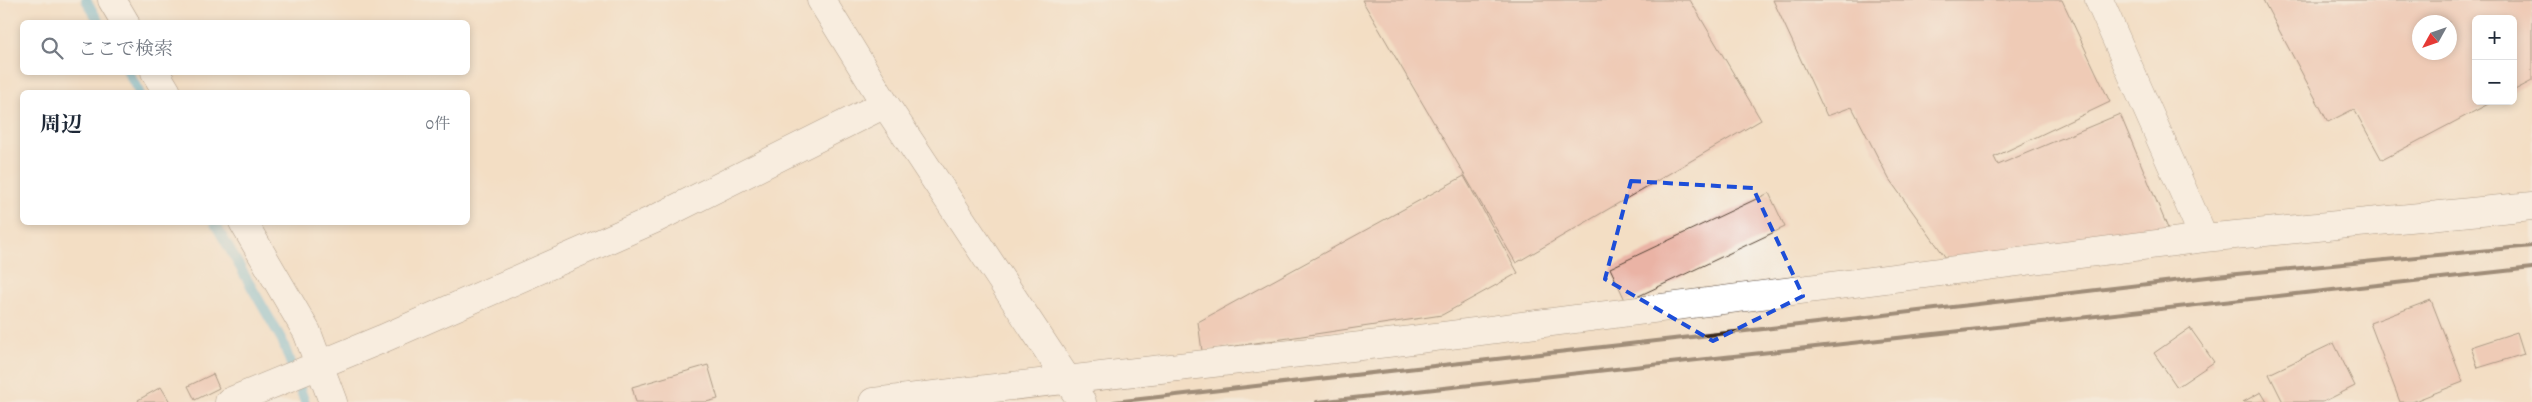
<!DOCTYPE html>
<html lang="ja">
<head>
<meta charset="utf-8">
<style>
  :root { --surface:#fff; --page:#f2f2f3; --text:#1f2937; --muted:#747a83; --line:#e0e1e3 }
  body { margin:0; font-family:Alegreya,"Noto Serif JP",serif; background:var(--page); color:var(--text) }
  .controls { position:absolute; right:15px; top:15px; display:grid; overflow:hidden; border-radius:8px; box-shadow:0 2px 8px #0003 }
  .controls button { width:45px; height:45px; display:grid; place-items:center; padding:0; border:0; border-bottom:1px solid var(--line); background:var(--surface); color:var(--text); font:25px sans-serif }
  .compass { position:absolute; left:2412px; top:15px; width:45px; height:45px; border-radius:50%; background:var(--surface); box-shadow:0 2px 8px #0003; rotate:230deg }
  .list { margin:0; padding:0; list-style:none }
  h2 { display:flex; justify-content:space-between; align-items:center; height:65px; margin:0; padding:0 20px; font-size:21px }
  h2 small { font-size:16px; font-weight:400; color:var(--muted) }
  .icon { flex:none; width:28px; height:28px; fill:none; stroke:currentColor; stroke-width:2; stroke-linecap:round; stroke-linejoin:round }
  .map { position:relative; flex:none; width:2532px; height:402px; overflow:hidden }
  .search { position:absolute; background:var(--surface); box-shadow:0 2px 8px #0003; left:20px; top:20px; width:450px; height:55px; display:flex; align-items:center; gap:12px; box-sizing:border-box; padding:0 18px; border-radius:8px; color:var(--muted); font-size:19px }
  .panel { position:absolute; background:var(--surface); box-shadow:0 2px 8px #0003; left:20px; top:90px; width:450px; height:135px; border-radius:8px }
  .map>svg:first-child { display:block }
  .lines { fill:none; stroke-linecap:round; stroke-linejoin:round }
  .stream { stroke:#57b3d5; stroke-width:10 }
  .building { fill:#eab3a5; fill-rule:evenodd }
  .minor-casing { stroke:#574537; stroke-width:29 }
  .minor { stroke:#fff; stroke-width:28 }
  .rail { stroke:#3b2a1e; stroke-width:4 }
  .marked { fill:none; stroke:#1d4ed8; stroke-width:4; stroke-dasharray:10 6; stroke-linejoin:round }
</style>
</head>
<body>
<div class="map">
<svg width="2532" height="402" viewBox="0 0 2532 402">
  <rect width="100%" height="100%" fill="#f6f6f2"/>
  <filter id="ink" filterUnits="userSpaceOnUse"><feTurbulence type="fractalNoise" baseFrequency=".02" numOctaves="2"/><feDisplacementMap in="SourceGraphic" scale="10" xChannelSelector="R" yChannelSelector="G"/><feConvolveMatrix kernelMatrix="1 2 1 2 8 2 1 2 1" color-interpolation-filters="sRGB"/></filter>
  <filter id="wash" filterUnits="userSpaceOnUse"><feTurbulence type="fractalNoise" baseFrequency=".0096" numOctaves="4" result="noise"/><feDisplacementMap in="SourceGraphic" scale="20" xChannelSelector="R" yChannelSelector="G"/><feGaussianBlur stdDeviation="1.12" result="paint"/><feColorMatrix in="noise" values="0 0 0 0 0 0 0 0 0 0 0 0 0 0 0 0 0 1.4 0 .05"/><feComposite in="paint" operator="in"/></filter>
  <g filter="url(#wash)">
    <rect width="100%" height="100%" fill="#f3dec4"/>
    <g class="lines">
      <path class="stream" d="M86 0 99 22
        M128 72 139 92
        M214 222 282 340 305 402"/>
    </g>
    <g id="blocks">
      <path class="building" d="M1362 0H1690L1761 120 1516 263Z
        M1773 0H2062L2110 102 1994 157 1998 165 2120 114 2172 238 1946 258 1889 179 1852 107 1827 116Z
        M2263 0H2532V81L2513 91V19H2476V101H2494L2382 160 2354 109 2328 122ZM2420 22H2450V52H2420Z
        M1464 176 1518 273 1442 315 1202 351 1198 322Z
        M1769 193 1785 227 1626 302 1610 268Z
        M2431 300 2463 382 2412 402H2400L2370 323Z
        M2190 328 2214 362 2177 387 2154 353Z
        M2517 332 2524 354 2478 368 2471 347Z
        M2334 343 2355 386 2323 402H2283L2269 374Z
        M708 365 718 399 706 402H636L632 387Z
        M213 374 219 388 195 400 188 386Z
        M161 387 170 402H139L138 400Z
        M2261 392 2267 402H2243Z"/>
    </g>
  </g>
  <g filter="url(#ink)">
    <use href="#blocks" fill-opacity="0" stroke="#574537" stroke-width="1"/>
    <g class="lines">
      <defs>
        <path id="minor" d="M112 0 125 22
          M821 0 885 104 1082 402
          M2099 0 2204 238
          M155 72 167 92
          M243 222 307 332 333 402
          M229 402 382 339 655 219 885 104
          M873 402 1396 342 2204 238 2532 206"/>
      </defs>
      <use href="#minor" class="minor-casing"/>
      <use href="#minor" class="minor"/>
      <path class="rail" d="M1114 402 1816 323 2216 276 2532 246
        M1317 402 2532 268"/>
    </g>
  </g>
  <path d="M0 0H2532V402H0ZM1631 181 1753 188 1803 296 1713 341 1605 279Z" fill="#f3dec4" fill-opacity=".55" fill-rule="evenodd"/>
  <path class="marked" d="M1631 181 1753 188 1803 296 1713 341 1605 279Z"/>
</svg>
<div class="controls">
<button>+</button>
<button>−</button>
</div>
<svg class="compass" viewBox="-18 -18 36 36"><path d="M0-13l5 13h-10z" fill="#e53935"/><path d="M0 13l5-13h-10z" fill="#747a83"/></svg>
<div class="search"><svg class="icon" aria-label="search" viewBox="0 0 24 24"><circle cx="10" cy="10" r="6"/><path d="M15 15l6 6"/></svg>ここで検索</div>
<section class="panel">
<h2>周辺<small>0件</small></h2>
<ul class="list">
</ul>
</section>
</div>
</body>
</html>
